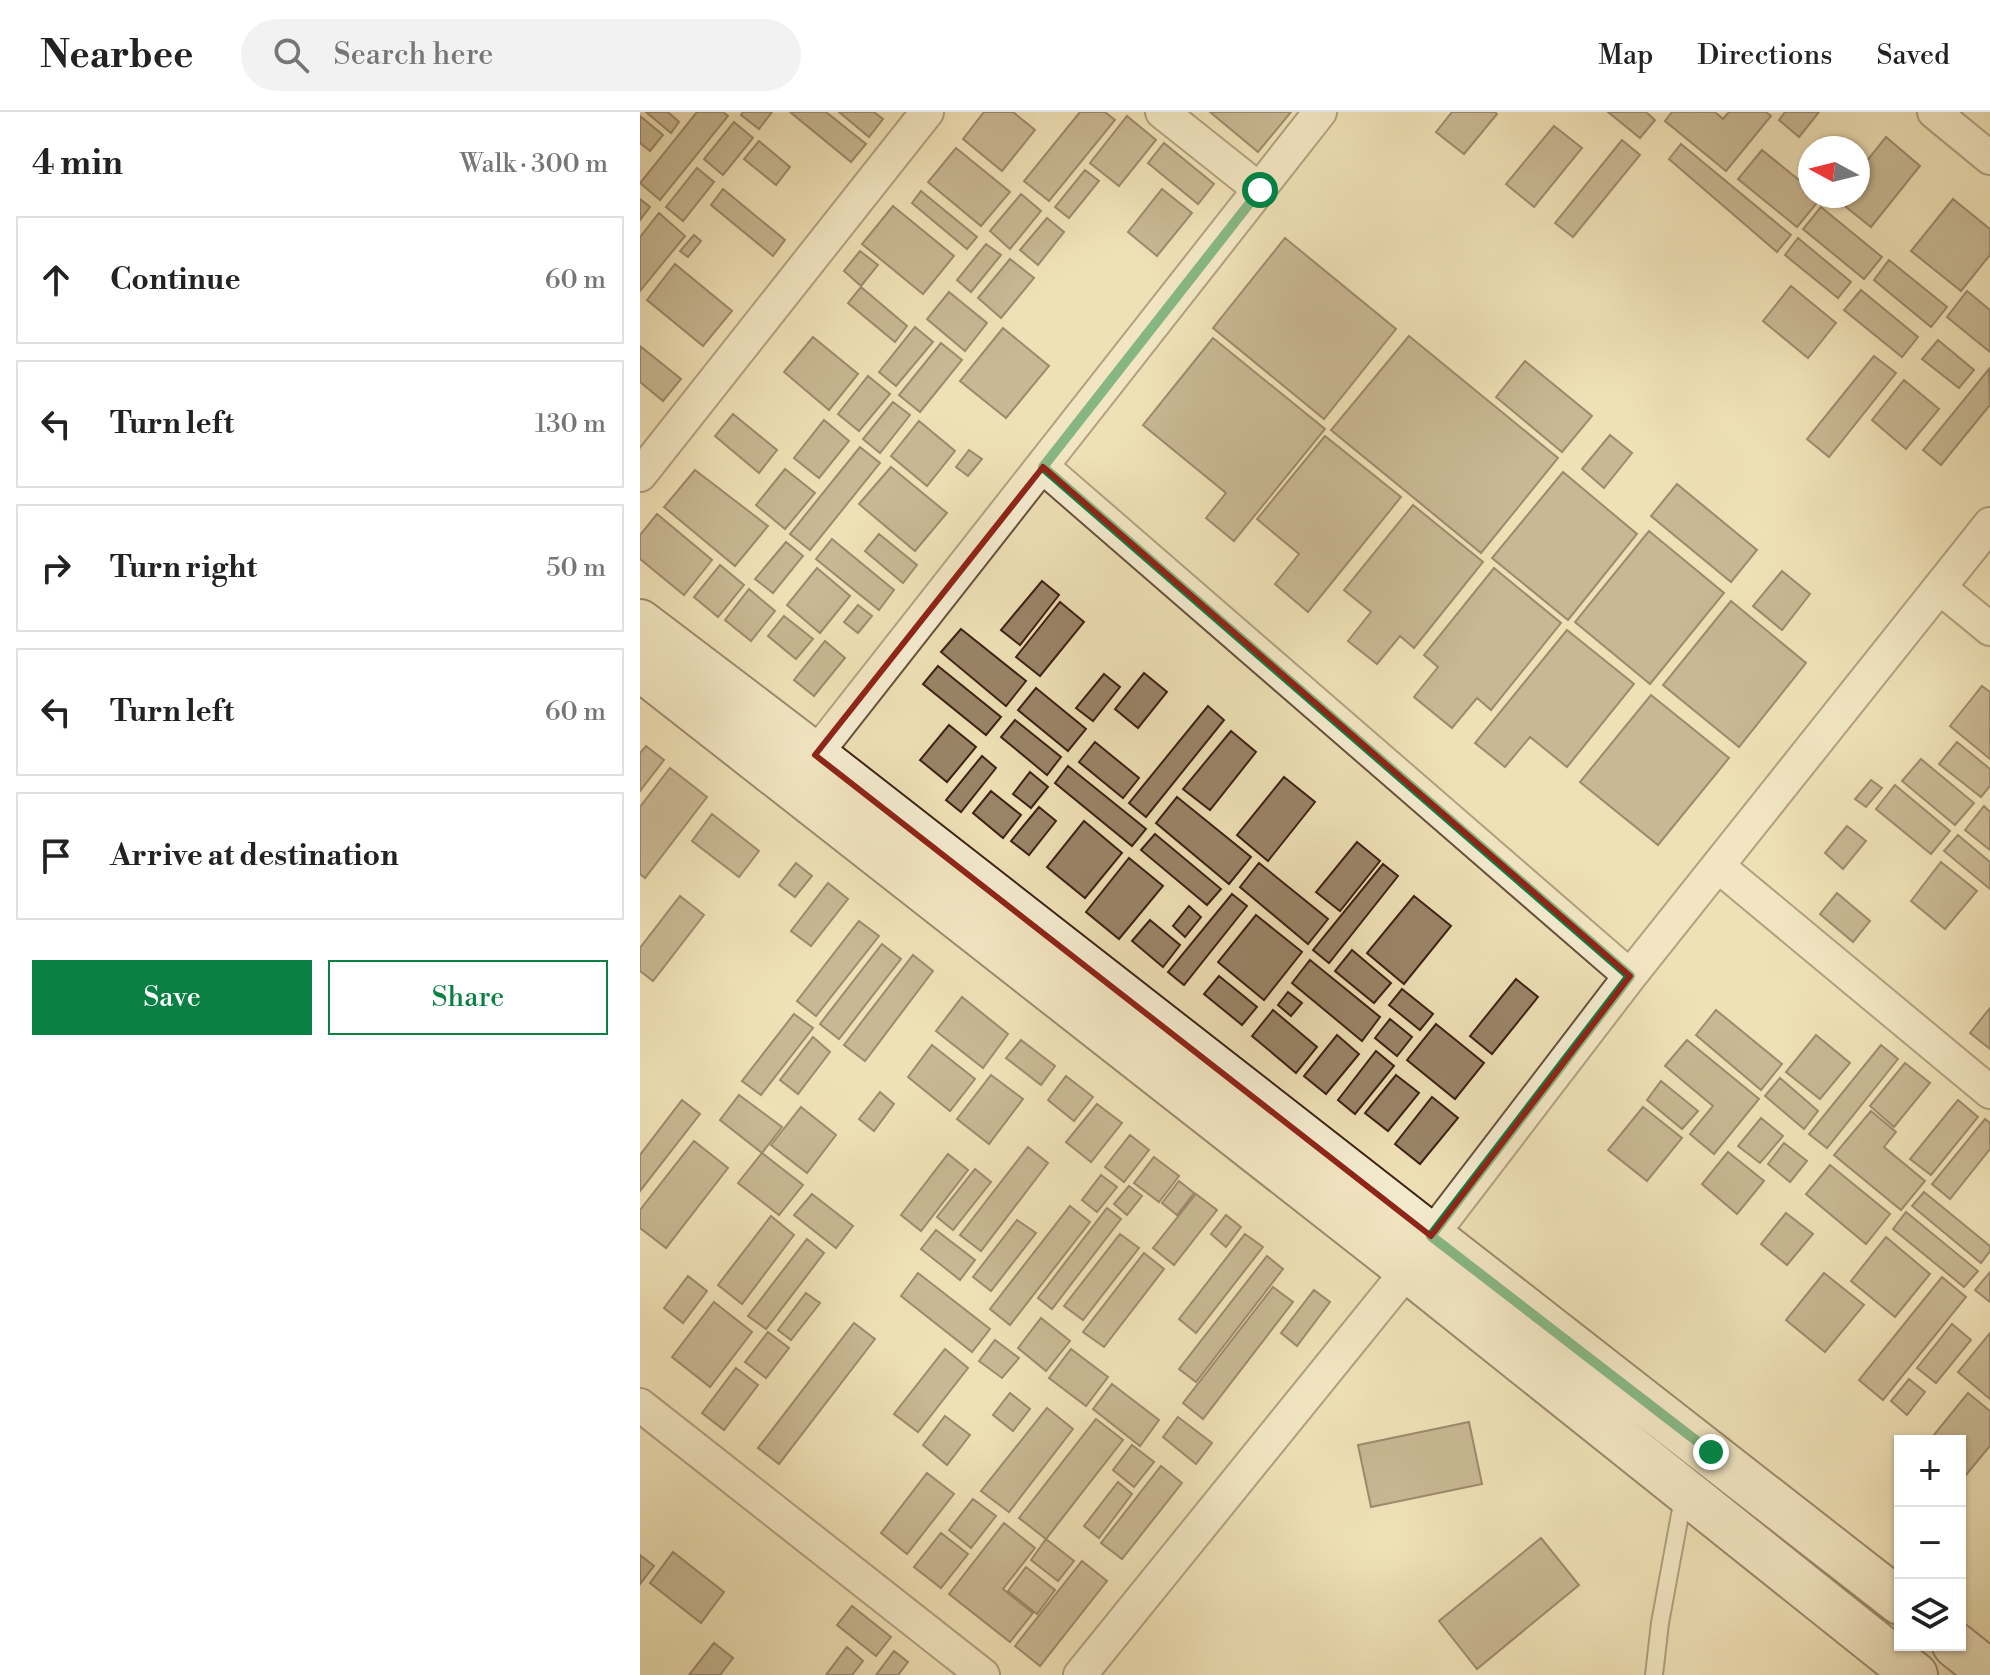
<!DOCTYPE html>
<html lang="en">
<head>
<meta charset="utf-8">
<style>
  :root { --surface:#fff; --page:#f2f2f2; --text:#222; --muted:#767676; --line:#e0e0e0; --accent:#0b8043 }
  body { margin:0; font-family:"Libre Bodoni",serif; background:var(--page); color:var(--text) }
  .controls { position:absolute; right:24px; bottom:24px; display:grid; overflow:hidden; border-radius:0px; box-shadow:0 2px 6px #0004 }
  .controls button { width:72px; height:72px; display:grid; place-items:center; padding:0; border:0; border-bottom:2px solid var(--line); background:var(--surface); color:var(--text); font:40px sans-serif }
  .compass { position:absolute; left:1158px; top:24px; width:72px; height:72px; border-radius:50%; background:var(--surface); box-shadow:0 2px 6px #0004; rotate:277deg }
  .stop { position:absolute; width:24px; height:24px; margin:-18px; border:6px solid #0b8043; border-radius:50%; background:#fff }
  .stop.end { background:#0b8043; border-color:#fff; box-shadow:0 2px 8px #0008 }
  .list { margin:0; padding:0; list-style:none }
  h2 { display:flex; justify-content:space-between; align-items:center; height:104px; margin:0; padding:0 32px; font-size:34px }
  h2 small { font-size:26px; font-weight:400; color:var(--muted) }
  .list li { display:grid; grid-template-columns:52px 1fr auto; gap:24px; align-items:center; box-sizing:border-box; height:128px; margin:0 16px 16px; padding:0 16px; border:2px solid var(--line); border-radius:0px }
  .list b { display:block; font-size:30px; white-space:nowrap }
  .list em { font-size:26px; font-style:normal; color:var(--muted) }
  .actions { display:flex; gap:16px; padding:24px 32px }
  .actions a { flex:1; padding:18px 0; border:2px solid var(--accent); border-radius:0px; text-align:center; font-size:28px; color:var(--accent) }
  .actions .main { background:var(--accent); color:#fff }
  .icon { flex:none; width:44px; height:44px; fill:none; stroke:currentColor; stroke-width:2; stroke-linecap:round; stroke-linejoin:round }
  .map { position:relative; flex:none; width:1350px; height:1563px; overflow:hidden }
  header { display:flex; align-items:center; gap:48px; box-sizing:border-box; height:112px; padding:0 40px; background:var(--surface); border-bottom:2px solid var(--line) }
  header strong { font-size:38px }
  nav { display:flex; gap:44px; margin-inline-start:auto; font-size:28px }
  .search { width:560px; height:72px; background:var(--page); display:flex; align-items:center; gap:20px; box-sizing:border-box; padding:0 28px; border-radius:44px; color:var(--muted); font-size:30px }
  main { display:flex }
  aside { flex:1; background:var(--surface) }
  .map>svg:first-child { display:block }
  .building { fill:#9a8568; stroke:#3e2114; stroke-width:2 }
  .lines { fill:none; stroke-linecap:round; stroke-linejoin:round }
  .service-casing { stroke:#6a513c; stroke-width:20 }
  .minor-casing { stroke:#6a513c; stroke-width:36 }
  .secondary-casing { stroke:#3e2114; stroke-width:48 }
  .service { stroke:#f5ecd0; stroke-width:16 }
  .minor { stroke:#f5ecd0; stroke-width:32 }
  .secondary { stroke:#f5ecd0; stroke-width:44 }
  .route { stroke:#0b8043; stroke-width:10 }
  .marked { fill:none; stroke:#8f2418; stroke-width:6; stroke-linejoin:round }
</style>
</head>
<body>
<header>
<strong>Nearbee</strong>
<div class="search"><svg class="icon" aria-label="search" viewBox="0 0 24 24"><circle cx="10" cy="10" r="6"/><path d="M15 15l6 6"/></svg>Search here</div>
<nav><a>Map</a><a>Directions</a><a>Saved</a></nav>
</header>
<main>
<aside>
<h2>4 min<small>Walk · 300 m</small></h2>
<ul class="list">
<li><svg class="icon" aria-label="ahead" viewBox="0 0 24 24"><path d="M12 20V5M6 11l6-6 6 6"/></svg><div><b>Continue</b></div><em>60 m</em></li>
<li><svg class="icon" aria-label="left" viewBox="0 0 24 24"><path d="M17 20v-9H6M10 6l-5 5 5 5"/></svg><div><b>Turn left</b></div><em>130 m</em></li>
<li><svg class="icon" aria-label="right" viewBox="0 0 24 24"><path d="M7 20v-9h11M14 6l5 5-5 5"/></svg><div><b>Turn right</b></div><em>50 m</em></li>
<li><svg class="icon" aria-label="left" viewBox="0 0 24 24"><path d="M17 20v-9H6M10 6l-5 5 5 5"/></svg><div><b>Turn left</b></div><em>60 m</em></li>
<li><svg class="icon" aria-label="arrive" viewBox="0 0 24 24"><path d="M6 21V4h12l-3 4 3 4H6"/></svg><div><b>Arrive at destination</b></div></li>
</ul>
<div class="actions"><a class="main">Save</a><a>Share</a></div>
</aside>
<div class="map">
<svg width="1350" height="1563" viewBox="0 0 1350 1563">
  <rect width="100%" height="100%" fill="#efe1b6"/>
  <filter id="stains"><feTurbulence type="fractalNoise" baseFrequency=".0025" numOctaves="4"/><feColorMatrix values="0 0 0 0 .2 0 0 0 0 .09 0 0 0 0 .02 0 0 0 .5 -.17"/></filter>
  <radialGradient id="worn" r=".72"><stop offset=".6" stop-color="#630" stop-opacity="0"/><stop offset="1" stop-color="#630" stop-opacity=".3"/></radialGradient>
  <path class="building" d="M6 0H28L39 10 31 21Z
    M57 0H83L88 4 20 88 0 71Z
    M103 0H132L119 17 101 3Z
    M150 0H186L226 32 211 50Z
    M199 0H234L243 7 229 25Z
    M344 0H373L395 18 362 59 323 27Z
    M440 0H465L475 8 409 89 384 69Z
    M570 0H651L618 40Z
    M812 0H855L857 2 824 42 796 20Z
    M968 0H1006L1015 8 1000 26Z
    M1032 0H1075L1083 7 1089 0H1126L1131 4 1086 59 1025 9Z
    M1145 0H1179L1159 25 1139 8Z
    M0 4 23 23 10 39 0 31Z
    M487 4 516 28 479 74 450 51Z
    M94 10 113 26 83 63 64 47Z
    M914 14 942 36 894 95 866 72Z
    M1246 25 1280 54 1231 115 1196 87 1198 84H1218V60Z
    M982 28 1000 43 933 125 915 111Z
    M119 29 150 55 136 73 104 47Z
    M524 31 574 72 558 92 508 51Z
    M1041 32 1151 123 1137 140 1029 47Z
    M316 36 370 80 341 114 288 70Z
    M1122 38 1170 77V84L1181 86 1157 115 1098 67Z
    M57 56 74 70 43 109 26 95Z
    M445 58 459 69 429 106 415 95Z
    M83 77 145 128 133 144 71 93Z
    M522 77 552 101 517 144 488 120Z
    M281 79 337 125 327 137 272 91Z
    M381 82 401 99 370 137 350 119Z
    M0 87 10 95 0 108Z
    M1313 87 1350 117V143L1321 179 1271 139Z
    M253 94 314 144 283 182 222 132Z
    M1181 95 1242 145 1224 167 1163 117Z
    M19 101 45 124 0 179V125Z
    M407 106 424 120 398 153 380 138Z
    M54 123 61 129 48 145 40 139Z
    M645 126 756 217 684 307 573 216Z
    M1158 126 1211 170 1198 186 1145 143Z
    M346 132 361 143 331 180 317 168Z
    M220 139 238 153 221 174 204 159Z
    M370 147 394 166 361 206 338 186Z
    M1249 148 1307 195 1291 215 1234 168Z
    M35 152 92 199 63 234 7 188Z
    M1151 174 1196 211 1168 246 1123 209Z
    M221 175 267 214 255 230 208 191Z
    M1221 178 1278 225 1262 245 1204 198Z
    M1327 179 1350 198V240L1307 205Z
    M309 180 347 211 325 239 287 207Z
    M275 215 293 230 256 274 239 260Z
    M363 216 409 254 366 306 320 269Z
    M769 224 918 346 841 441 691 318Z
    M173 225 218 262 189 298 144 260Z
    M573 226 685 317 594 429 566 406 586 381 503 313Z
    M1298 228 1334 258 1319 276 1282 247Z
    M301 231 322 248 280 300 259 283Z
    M0 234 41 267 23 289 0 270Z
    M1234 244 1256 261 1189 345 1167 327Z
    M885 249 952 304 922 340 856 285Z
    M1349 257 1350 293 1301 353 1283 338Z
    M228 264 250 282 219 319 198 302Z
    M1264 268 1299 297 1266 337 1232 308Z
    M253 290 270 303 240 341 223 327Z
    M93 302 137 338 119 361 75 324Z
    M184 308 209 329 179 366 154 346Z
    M279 309 315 339 287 374 251 344Z
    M970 323 992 341 964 376 942 357Z
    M685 324 761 385 668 500 635 472 659 442 617 407Z
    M220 335 240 351 170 438 150 422Z
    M329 338 342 347 328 364 316 355Z
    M251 355 307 401 275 439 219 392Z
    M145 357 175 381 145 417 116 393Z
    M55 358 128 414 95 454 24 395Z
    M923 360 997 422 928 508 852 446Z
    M1037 372 1117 438 1091 470 1011 404Z
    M773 393 843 450 774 536 760 524 737 552 708 529 731 500 704 478Z
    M17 402 72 448 44 483 0 447V423Z
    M1009 419 1084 481 1010 572 935 510Z
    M239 422 277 453 263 471 225 439Z
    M192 427 254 478 239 498 176 447Z
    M146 430 163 444 133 481 115 467Z
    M80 453 104 473 78 505 54 485Z
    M177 456 210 484 180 521 147 493Z
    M854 456 921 511 851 598 837 586 812 616 774 585 798 555 784 543Z
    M1142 459 1170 482 1142 518 1113 494Z
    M402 469 419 483 380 533 361 518Z
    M109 477 135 499 111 529 85 508Z
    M1091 489 1166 551 1099 635 1023 573Z
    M420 490 444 510 400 564 376 545Z
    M218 493 232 504 218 521 204 510Z
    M144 504 173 527 156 547 128 524Z
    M321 517 386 569 366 594 301 540Z
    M927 518 994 572 927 655 890 625 865 655 835 631Z
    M185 529 205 546 174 584 154 568Z
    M298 554 361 605 346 623 283 572Z
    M504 561 527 580 498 616 475 597Z
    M464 562 480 575 453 609 436 596Z
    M1342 574 1350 580V647L1310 614Z
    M396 576 446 617 428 639 378 598Z
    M1011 583 1089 646 1018 733 940 670Z
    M568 594 584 608 506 705 489 691Z
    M375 608 421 645 407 663 361 625Z
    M309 613 336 635 307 670 280 648Z
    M591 619 616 640 570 698 543 677Z
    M455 630 499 666 483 686 439 650Z
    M1317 630 1350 657V674L1341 685 1299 652Z
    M6 634 24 648 0 679V641Z
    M342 644 356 656 321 700 306 688Z
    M1281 647 1334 691 1315 713 1262 669Z
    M428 654 506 717 492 734 415 671Z
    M30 656 67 685 5 766 0 762V695Z
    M390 660 408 675 391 696 373 682Z
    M644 665 675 690 628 749 597 723Z
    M1231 668 1242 676 1226 695 1215 687Z
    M1255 673 1310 719 1291 742 1236 697Z
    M351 679 381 703 363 726 333 701Z
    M537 685 611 745 589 772 516 711Z
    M1344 694 1350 700V738L1325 718Z
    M399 695 416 709 389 743 371 729Z
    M72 702 119 739 99 765 52 729Z
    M444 709 482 741 445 786 407 755Z
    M1207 714 1226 729 1203 757 1185 741Z
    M515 722 581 777 567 793 501 738Z
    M1318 723 1350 750V777L1304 739Z
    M717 730 740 749 700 799 676 780Z
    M489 746 523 774 479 827 446 800Z
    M1301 750 1337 779 1305 817 1271 789Z
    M156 751 172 764 155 785 139 773Z
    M619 751 688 807 668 832 600 775Z
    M743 752 758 764 689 851 673 838Z
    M188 771 208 787 171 834 151 819Z
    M1197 781 1230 809 1213 830 1180 802Z
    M592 782 607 794 544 873 528 860Z
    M40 784 64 803 13 869 0 859V836Z
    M774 784 811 814 764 872 727 841Z
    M549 794 561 805 545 825 533 814Z
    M616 803 662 840 624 888 578 850Z
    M510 808 540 833 523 855 492 829Z
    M219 809 239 824 176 904 157 889Z
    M242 832 261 847 199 927 180 912Z
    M712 838 751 871 734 891 695 859Z
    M273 843 293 859 225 949 204 933Z
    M670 848 740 905 722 929 652 871Z
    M579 864 617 895 602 913 564 882Z
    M876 867 898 885 852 942 830 924Z
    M762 877 793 902 780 918 749 893Z
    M648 880 662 891 651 904 638 893Z
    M322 885 368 922 343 956 296 919Z
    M1350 896V937L1330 921Z
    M633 898 677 935 656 961 612 924Z
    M1076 898 1142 952 1121 978 1056 923Z
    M154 902 173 916 121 983 102 969Z
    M750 907 772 925 757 944 735 926Z
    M796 912 844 951 815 987 767 948Z
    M697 923 719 942 686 982 664 964Z
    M1176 923 1210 951 1180 987 1146 960Z
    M173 925 190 940 158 982 140 968Z
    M381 928 415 954 401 973 366 946Z
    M1047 928 1119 987 1074 1042 1050 1022 1073 994 1025 954Z
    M292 933 335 967 310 999 268 965Z
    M1241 933 1258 947 1187 1036 1169 1022Z
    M736 939 754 954 715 1002 698 988Z
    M1265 951 1290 971 1254 1015 1230 994Z
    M351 963 383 987 349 1032 317 1007Z
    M756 963 779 981 748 1019 725 1001Z
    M426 964 453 985 434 1009 408 988Z
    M1140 966 1178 999 1164 1017 1125 984Z
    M1021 969 1058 999 1042 1017 1007 988Z
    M240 980 254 992 234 1019 219 1007Z
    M99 983 142 1015 122 1041 80 1008Z
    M792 985 818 1006 780 1052 755 1032Z
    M42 988 60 1002 0 1079V1043Z
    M1318 988 1338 1005 1291 1063 1270 1047Z
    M457 992 482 1011 451 1050 426 1030Z
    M161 995 196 1023 167 1061 131 1033Z
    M1003 995 1042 1026 1007 1069 968 1038Z
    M1231 999 1256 1020 1244 1035 1285 1069 1261 1098 1194 1043Z
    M1121 1006 1143 1024 1120 1051 1098 1034Z
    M1345 1007 1350 1011V1037L1310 1087 1292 1072Z
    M490 1023 509 1038 484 1070 465 1055Z
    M54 1029 88 1056 26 1136 0 1116V1098Z
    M1144 1031 1167 1049 1150 1070 1128 1052Z
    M388 1035 408 1051 341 1139 320 1123Z
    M1088 1040 1124 1069 1097 1102 1062 1072Z
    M122 1041 163 1073 139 1103 98 1071Z
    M308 1042 328 1058 281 1119 261 1103Z
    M514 1045 539 1064 519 1090 494 1071Z
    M1190 1053 1250 1102 1226 1132 1166 1082Z
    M335 1057 351 1070 313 1118 297 1105Z
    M461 1063 477 1075 457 1100 442 1088Z
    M539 1069 554 1081 537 1103 522 1091Z
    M489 1074 502 1084 487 1103 474 1092Z
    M1284 1080 1350 1134V1139L1341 1151 1272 1094Z
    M172 1082 213 1114 196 1136 154 1103Z
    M556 1082 577 1098 534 1153 513 1136Z
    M430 1094 450 1110 370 1213 350 1197Z
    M467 1096 481 1107 412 1197 398 1186Z
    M1266 1100 1338 1159 1324 1175 1253 1117Z
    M1146 1101 1173 1122 1147 1153 1121 1132Z
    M586 1103 601 1115 586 1135 571 1122Z
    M131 1104 154 1123 102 1192 78 1173Z
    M377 1108 396 1121 351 1179 333 1165Z
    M296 1118 335 1148 320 1168 281 1137Z
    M480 1122 499 1136 443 1208 424 1194Z
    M605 1122 623 1135 556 1221 539 1207Z
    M1246 1125 1290 1162 1255 1205 1211 1169Z
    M167 1127 184 1141 126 1217 108 1204Z
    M504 1141 524 1157 464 1235 443 1220Z
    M627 1144 643 1157 556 1270 539 1257Z
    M1350 1160V1190L1335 1178Z
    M278 1161 350 1217 332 1240 261 1184Z
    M1184 1161 1224 1193 1185 1240 1146 1208Z
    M48 1164 67 1179 43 1211 24 1196Z
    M1302 1165 1326 1185 1243 1288 1219 1268Z
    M633 1175 653 1190 563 1307 543 1291Z
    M674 1178 690 1190 657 1234 641 1221Z
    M166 1181 180 1191 151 1228 138 1218Z
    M74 1190 112 1220 70 1275 32 1245Z
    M401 1206 430 1229 406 1259 378 1236Z
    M214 1211 235 1227 139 1352 118 1336Z
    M1312 1212 1331 1228 1296 1271 1277 1256Z
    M128 1220 149 1236 126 1266 105 1250Z
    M1350 1221V1287L1318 1260Z
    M355 1228 379 1246 362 1266 339 1249Z
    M305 1237 328 1256 278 1320 254 1302Z
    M431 1237 468 1265 446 1294 409 1266Z
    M96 1256 118 1273 84 1318 62 1301Z
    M1269 1267 1285 1280 1267 1303 1251 1289Z
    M472 1272 519 1308 500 1334 453 1297Z
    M370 1281 390 1297 373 1319 353 1303Z
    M1328 1281 1350 1299V1334L1325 1364 1320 1360V1329H1289Z
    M407 1296 433 1317 369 1400 341 1379Z
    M305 1304 330 1323 307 1353 283 1333Z
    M538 1305 572 1331 556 1352 523 1325Z
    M456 1307 483 1328 406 1427 379 1406Z
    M829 1310 842 1372 731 1395 718 1333Z
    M492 1333 514 1350 494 1375 473 1358Z
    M521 1354 542 1371 482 1447 461 1431Z
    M287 1361 314 1382 267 1442 241 1421Z
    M478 1370 492 1382 459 1426 444 1414Z
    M333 1387 356 1404 331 1436 309 1418Z
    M364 1411 395 1436 363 1477 393 1501 370 1530 309 1482Z
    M301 1421 328 1442 301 1476 274 1455Z
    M901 1426 939 1473 837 1557 799 1509Z
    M406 1427 434 1449 418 1469 391 1448Z
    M33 1440 84 1480 61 1511 10 1471Z
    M0 1443 14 1454 0 1472Z
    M442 1449 467 1469 400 1554 375 1534Z
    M386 1455 415 1478 397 1502 368 1479Z
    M212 1494 251 1525 236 1544 197 1513Z
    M74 1531 93 1546 80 1563H49Z
    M207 1535 223 1549 212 1563H186Z
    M254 1539 268 1550 258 1563H236Z"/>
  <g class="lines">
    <defs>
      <path id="service" d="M1014 1563 1020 1511 1044 1381"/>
      <path id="minor" d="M522 0 620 78
        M1294 0 1350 46
        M403 355 990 864
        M0 363 287 0
        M1300 476 1350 517
        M175 643 680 0
        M1078 754 1350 980
        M0 1293 343 1563
        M440 1563 768 1158 791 1124 990 864 1350 412"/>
      <path id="secondary" d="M0 510 175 643 1260 1490
        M0 556 768 1158 1275 1563
        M1315 1533 1350 1561"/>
    </defs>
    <use href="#service" class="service-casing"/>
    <use href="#minor" class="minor-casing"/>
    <use href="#secondary" class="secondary-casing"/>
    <use href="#service" class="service"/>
    <use href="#minor" class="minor"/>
    <use href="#secondary" class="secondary"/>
  </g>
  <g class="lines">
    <path class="route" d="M620 78 403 355 990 864 791 1124 1071 1340"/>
  </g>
  <path d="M0 0H1350V1563H0ZM403 355 990 864 791 1124 175 643Z" fill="#efe1b6" fill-opacity=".55" fill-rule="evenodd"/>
  <path class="marked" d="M403 355 990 864 791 1124 175 643Z"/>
  <rect width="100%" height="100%" filter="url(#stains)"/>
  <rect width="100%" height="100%" fill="url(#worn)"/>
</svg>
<div class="controls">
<button>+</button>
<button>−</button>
<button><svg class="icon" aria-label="layers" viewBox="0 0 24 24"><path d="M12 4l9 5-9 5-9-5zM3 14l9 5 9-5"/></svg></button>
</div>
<svg class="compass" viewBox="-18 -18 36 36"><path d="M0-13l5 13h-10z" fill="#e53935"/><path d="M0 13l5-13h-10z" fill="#767676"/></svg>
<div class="stop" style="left:620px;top:78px"></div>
<div class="stop end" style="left:1071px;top:1340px"></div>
</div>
</main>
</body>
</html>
